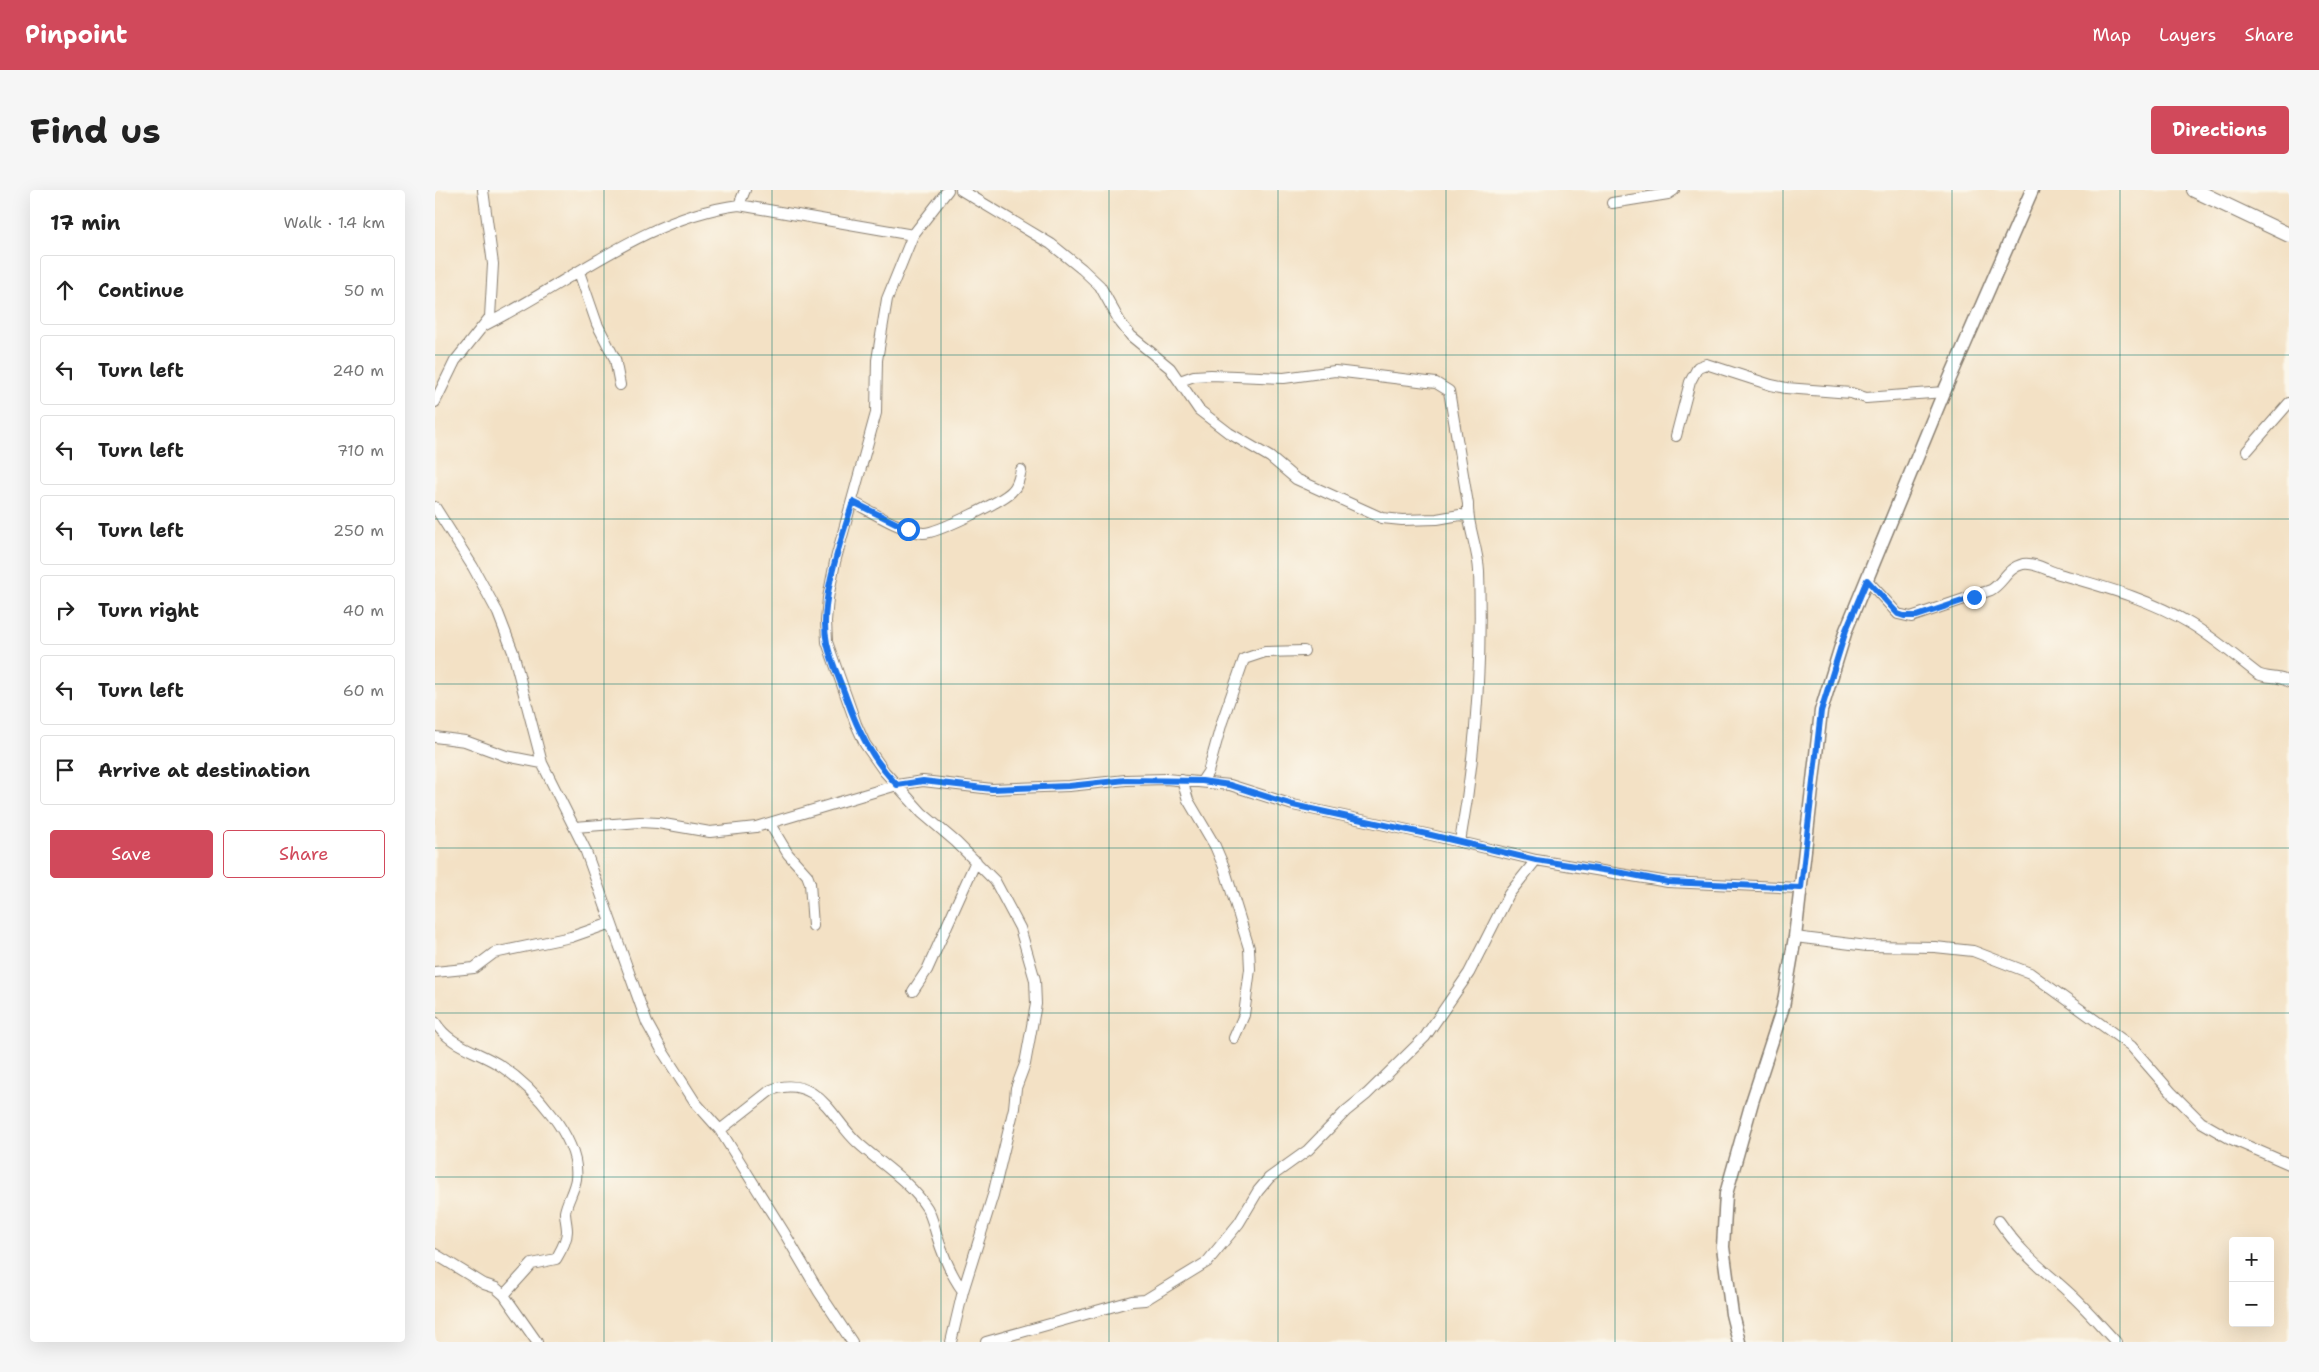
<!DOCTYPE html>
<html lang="en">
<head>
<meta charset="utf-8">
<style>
  :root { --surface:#fff; --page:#f6f6f6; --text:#222; --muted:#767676; --line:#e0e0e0; --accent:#d1495b }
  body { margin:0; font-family:"Shantell Sans",sans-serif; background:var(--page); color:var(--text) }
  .controls { position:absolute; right:15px; bottom:15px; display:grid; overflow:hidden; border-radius:5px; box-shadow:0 5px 20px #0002 }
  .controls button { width:45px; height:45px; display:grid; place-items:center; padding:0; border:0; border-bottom:1px solid var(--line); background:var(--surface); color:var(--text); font:25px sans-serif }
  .stop { position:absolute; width:15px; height:15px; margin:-11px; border:4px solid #1a73e8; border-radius:50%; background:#fff }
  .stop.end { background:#1a73e8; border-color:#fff; box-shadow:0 1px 5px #0008 }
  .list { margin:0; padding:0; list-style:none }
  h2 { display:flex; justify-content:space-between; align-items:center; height:65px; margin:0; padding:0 20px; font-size:21px }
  h2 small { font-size:16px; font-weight:400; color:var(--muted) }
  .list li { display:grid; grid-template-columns:32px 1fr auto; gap:15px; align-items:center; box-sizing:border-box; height:70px; margin:0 10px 10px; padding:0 10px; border:1px solid var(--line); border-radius:5px }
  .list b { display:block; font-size:19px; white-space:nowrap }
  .list em { font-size:16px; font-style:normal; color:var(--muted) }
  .actions { display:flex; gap:10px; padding:15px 20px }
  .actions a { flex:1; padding:11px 0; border:1px solid var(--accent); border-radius:5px; text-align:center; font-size:18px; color:var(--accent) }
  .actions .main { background:var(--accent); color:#fff }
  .icon { flex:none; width:28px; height:28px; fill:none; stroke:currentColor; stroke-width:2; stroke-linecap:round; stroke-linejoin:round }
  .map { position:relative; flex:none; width:1854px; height:1152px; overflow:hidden; border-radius:5px }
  header { display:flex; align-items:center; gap:30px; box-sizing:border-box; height:70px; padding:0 25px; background:var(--accent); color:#fff }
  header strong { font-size:24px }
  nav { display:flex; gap:28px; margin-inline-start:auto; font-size:18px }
  .intro { display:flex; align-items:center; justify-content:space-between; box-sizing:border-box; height:120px; padding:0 30px }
  h1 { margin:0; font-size:35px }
  .button { padding:12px 22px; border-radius:5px; background:var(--accent); color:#fff; font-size:18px; font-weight:700 }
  main { display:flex; gap:30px; padding:0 30px }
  aside { flex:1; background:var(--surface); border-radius:5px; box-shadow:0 5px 20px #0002 }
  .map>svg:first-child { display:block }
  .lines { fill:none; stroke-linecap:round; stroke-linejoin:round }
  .minor-casing { stroke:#887e70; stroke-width:12 }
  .tertiary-casing { stroke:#887e70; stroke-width:15 }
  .secondary-casing { stroke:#887e70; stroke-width:16 }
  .minor { stroke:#fff; stroke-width:10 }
  .tertiary { stroke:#fff; stroke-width:12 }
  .secondary { stroke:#fff; stroke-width:14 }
  .route { stroke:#1a73e8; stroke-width:6 }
  .grid { fill:none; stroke:#0f766e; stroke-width:1; stroke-opacity:0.55 }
</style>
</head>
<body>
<header>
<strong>Pinpoint</strong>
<nav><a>Map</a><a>Layers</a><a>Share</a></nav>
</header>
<div class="intro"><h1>Find us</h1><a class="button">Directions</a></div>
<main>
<aside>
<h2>17 min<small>Walk · 1.4 km</small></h2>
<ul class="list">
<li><svg class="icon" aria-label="ahead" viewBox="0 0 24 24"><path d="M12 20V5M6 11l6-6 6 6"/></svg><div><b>Continue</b></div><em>50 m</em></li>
<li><svg class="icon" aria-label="left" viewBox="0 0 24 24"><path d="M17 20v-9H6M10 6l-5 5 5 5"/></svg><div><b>Turn left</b></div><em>240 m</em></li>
<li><svg class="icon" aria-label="left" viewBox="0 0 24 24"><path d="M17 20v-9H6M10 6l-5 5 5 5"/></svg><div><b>Turn left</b></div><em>710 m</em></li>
<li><svg class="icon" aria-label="left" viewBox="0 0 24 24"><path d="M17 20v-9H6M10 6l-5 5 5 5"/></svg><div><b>Turn left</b></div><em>250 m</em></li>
<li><svg class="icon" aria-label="right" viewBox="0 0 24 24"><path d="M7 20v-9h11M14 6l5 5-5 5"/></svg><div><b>Turn right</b></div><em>40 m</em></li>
<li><svg class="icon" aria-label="left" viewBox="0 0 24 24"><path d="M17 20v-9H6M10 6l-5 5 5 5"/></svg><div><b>Turn left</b></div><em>60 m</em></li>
<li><svg class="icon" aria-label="arrive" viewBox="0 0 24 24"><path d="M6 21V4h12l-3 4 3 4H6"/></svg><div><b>Arrive at destination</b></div></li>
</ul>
<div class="actions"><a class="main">Save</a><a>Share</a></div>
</aside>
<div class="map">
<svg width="1854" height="1152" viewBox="0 0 1854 1152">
  <rect width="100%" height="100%" fill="#fbf7ec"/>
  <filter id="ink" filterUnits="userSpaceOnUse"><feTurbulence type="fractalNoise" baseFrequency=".02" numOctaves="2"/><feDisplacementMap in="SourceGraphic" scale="10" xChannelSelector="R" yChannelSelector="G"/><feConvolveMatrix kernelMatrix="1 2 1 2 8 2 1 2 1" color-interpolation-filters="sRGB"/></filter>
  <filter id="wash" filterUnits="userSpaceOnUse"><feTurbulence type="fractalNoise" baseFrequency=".0096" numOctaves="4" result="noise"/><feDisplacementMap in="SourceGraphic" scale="20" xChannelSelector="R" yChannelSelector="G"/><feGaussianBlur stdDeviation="1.12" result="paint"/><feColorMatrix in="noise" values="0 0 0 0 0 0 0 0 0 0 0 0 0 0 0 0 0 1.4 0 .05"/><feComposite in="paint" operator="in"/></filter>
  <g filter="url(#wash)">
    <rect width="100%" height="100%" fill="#f3e1c5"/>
  </g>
  <g filter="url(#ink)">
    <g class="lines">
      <defs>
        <path id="minor" d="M513 0 478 45 452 109 442 170 441 223 400 372 393 408 391 431 392 452 421 534 430 554 449 581 487 623 521 652 560 691 585 738 600 790 601 814 590 874 581 898 579 918 558 1005 528 1101 516 1152
          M526 0 616 54 647 79 665 96 685 132 696 146 735 178 764 220 794 243 835 267 861 289 947 328 967 330 1002 329 1025 325 1032 326
          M1177 13 1233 4 1239 0
          M304 15 310 0
          M144 82 162 134 180 169 185 195
          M50 135C133 94 210 27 304 15L478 45
          M745 191 759 186 776 185 849 188 900 181 1001 193 1014 201 1033 314C1032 336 1043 358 1044 381 1047 471 1041 563 1025 652
          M0 212 20 171 55 127 58 74 48 0
          M1241 246 1255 192 1263 177 1271 174 1336 195 1351 198 1416 203 1431 208 1509 202
          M1812 261 1854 213
          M418 312C437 322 467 341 488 343 500 344 568 311 577 301 583 296 584 288 586 280
          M0 317 38 377 63 423 78 462 107 573 150 659 212 833 228 862 260 912 285 940 350 1044 384 1102 417 1152
          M1432 390 1463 424 1476 427 1556 400C1569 392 1572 378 1588 374 1600 372 1613 381 1624 384 1669 397 1715 409 1756 434 1779 448 1801 467 1823 484 1833 489 1843 485 1854 492
          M0 547 30 551 71 566 107 573
          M747 590 753 610 780 656 789 677 814 758 815 779 809 825 799 848
          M767 591 773 582 787 532 809 469 830 462 869 461
          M335 634 353 664 372 685 375 693 378 736
          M140 637 205 632 223 633 275 642 321 637 462 595 488 591 557 599 634 596 691 590 731 589 795 595 858 615 996 645 1101 670 1233 692 1366 698
          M1360 747 1432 756 1500 757 1538 761 1595 783 1696 856 1736 902 1766 932 1794 948 1854 974
          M0 782 39 778 59 763 136 747 176 733
          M478 801 492 780 541 671
          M0 832C15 857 44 861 66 876 97 897 146 948 141 989 139 1001 132 1011 130 1022 130 1028 132 1035 132 1041 132 1051 126 1060 121 1069L97 1074 69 1105
          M285 940 336 900C349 895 364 895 377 903 396 915 406 938 423 953 446 974 475 991 492 1018 497 1027 499 1037 502 1046 508 1065 516 1085 528 1101
          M1564 1031C1586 1063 1604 1076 1632 1101 1650 1117 1665 1135 1681 1152
          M0 1064 49 1094 61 1098 69 1105 102 1152
          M551 1152 697 1111 710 1110 772 1072 804 1033 823 1001 834 988 873 960 911 921 932 904 990 847 1034 783 1074 704 1101 670"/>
        <path id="tertiary" d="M1304 1152 1297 1124 1288 1057 1291 1004 1317 912 1348 817 1360 747 1386 521 1411 440 1509 202 1597 0"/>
        <path id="secondary" d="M1759 0 1854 45"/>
      </defs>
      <use href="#minor" class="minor-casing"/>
      <use href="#tertiary" class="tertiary-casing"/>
      <use href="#secondary" class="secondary-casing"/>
      <use href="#minor" class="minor"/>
      <use href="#tertiary" class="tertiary"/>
      <use href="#secondary" class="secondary"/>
    </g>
  </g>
  <g class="lines" filter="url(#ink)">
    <path class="route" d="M473 339 418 312C406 350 383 415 392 453 396 472 405 490 411 507 423 541 437 569 462 595L488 591 557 599 634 596 691 590 767 591 795 595 858 615 996 645 1101 670 1188 683 1233 692 1366 698 1386 521 1411 440 1432 390 1463 424 1469 426H1482L1539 407"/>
  </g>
  <path class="grid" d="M169 0V1152M337 0V1152M506 0V1152M674 0V1152M843 0V1152M1011 0V1152M1180 0V1152M1348 0V1152M1517 0V1152M1685 0V1152M0 165H1854M0 329H1854M0 494H1854M0 658H1854M0 823H1854M0 987H1854"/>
</svg>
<div class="controls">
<button>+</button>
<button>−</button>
</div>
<div class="stop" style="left:473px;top:339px"></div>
<div class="stop end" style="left:1539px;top:407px"></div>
</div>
</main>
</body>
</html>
